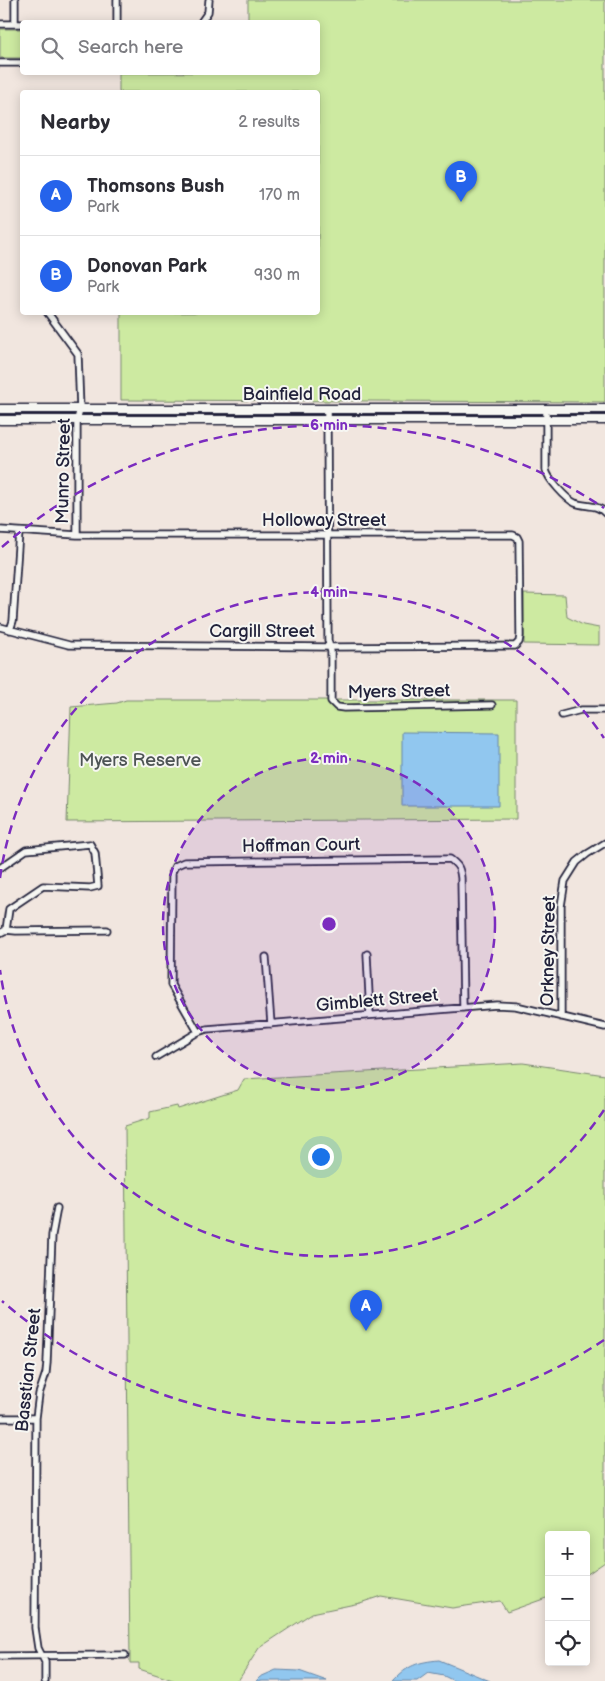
<!DOCTYPE html>
<html lang="en">
<head>
<meta charset="utf-8">
<style>
  :root { --surface:#fff; --page:#f2f2f3; --text:#2b2b33; --muted:#7c7c81; --line:#e1e1e2; --accent:#2563eb }
  body { margin:0; font-family:"Balsamiq Sans",sans-serif; background:var(--page); color:var(--text) }
  .controls { position:absolute; right:15px; bottom:15px; display:grid; overflow:hidden; border-radius:5px; box-shadow:0 2px 12px #0003 }
  .controls button { width:45px; height:45px; display:grid; place-items:center; padding:0; border:0; border-bottom:1px solid var(--line); background:var(--surface); color:var(--text); font:25px sans-serif }
  .you { position:absolute; left:320px; top:1156px; width:18px; height:18px; margin:-12px; border:4px solid #fff; border-radius:50%; background:#1a73e8; box-shadow:0 0 0 8px #1a73e833 }
  .badge { display:grid; place-items:center; width:32px; height:32px; border-radius:50%; background:var(--accent); color:#fff; font-size:16px; font-weight:700 }
  .pin { position:absolute; translate:-50% -41px; filter:drop-shadow(0 1px 2px #0008) }
  .pin::after { content:''; position:absolute; top:26px; width:18px; height:15px; background:inherit; clip-path:polygon(0 0,100% 0,50% 100%) }
  .list { margin:0; padding:0; list-style:none }
  h2 { display:flex; justify-content:space-between; align-items:center; height:65px; margin:0; padding:0 20px; font-size:21px }
  h2 small { font-size:16px; font-weight:400; color:var(--muted) }
  .list li { display:grid; grid-template-columns:32px 1fr auto; gap:15px; align-items:center; box-sizing:border-box; height:80px; padding:0 20px; border-top:1px solid var(--line) }
  .list b { display:block; font-size:19px; white-space:nowrap }
  .list p { margin:0; font-size:16px; white-space:nowrap; color:var(--muted) }
  .list em { font-size:16px; font-style:normal; color:var(--muted) }
  .icon { flex:none; width:28px; height:28px; fill:none; stroke:currentColor; stroke-width:2; stroke-linecap:round; stroke-linejoin:round }
  .map { position:relative; flex:none; width:605px; height:1681px; overflow:hidden }
  .search { position:absolute; background:var(--surface); box-shadow:0 2px 12px #0003; left:20px; top:20px; width:300px; height:55px; display:flex; align-items:center; gap:12px; box-sizing:border-box; padding:0 18px; border-radius:5px; color:var(--muted); font-size:19px }
  .panel { position:absolute; background:var(--surface); box-shadow:0 2px 12px #0003; left:20px; top:90px; width:300px; height:225px; border-radius:5px }
  .map>svg:first-child { display:block }
  .green { fill:#cdeaa1; stroke:#78866e }
  .water { fill:#91c7ef; stroke:#6585a7 }
  .lines { fill:none; stroke-linecap:round; stroke-linejoin:round }
  .minor-casing { stroke:#22223b; stroke-width:9 }
  .secondary-casing { stroke:#22223b; stroke-width:11 }
  .minor { stroke:#f6f6f2; stroke-width:5.5 }
  .secondary { stroke:#f6f6f2; stroke-width:8 }
  .ring { fill:none; stroke:#7b2cbf; stroke-width:2.5; stroke-dasharray:9 6 }
  .labels { text-anchor:middle; stroke-width:4; stroke-linejoin:round; paint-order:stroke }
  .street-label { font-size:18px; fill:#22223b; stroke:#f6f6f2 }
  .park-label { font-size:18px; fill:#4d5454; stroke:#f6f6f2 }
  .centre { fill:#7b2cbf; stroke:#f6f6f2; stroke-width:2.5 }
  .ring-label { font-size:15px; text-anchor:middle; font-weight:bold; fill:#7b2cbf; stroke:#f6f6f2; stroke-width:4; stroke-linejoin:round; paint-order:stroke }
</style>
</head>
<body>
<div class="map">
<svg width="605" height="1681" viewBox="0 0 605 1681">
  <rect width="100%" height="100%" fill="#f1e6df"/>
  <filter id="ink" filterUnits="userSpaceOnUse"><feTurbulence type="fractalNoise" baseFrequency=".02" numOctaves="2"/><feDisplacementMap in="SourceGraphic" scale="10" xChannelSelector="R" yChannelSelector="G"/><feConvolveMatrix kernelMatrix="1 2 1 2 8 2 1 2 1" color-interpolation-filters="sRGB"/></filter>
  <g filter="url(#ink)">
    <path class="green" d="M248 0H605V402L121 400V313L318 312V92H119V73L318 72V22H248Z
      M0 29H22V58H0Z
      M524 594 565 595 567 617 583 625 599 628V645L524 644Z
      M126 700H516V819L67 822 71 707 117 703Z
      M523 1063 605 1075V1562L586 1575V1535H549V1597L507 1612 500 1601 452 1608 381 1596 360 1603 312 1613 259 1648 238 1681H176L139 1669V1663H130L125 1126 150 1118V1112L177 1106 178 1109 238 1090 244 1079Z"/>
    <path class="water" d="M402 732 499 733V806H402Z
      M439 1660 490 1681H454L444 1676 428 1673 417 1681H393C408 1665 418 1662 439 1660Z
      M276 1670 299 1671 327 1681H256L260 1677Z"/>
    <g class="lines">
      <defs>
        <path id="minor" d="M15 0V24
          M117 0V22
          M201 22 208 12 209 0
          M0 24H22
          M0 63H22
          M47 312 78 354 80 409 77 420V535
          M327 409 328 640 331 652V701L337 707 344 708 492 705
          M546 409V470C548 479 566 499 575 503 585 507 598 504 605 513
          M0 530 77 535H513L517 537 519 541 520 636 519 642 515 646 330 647 69 645 0 627
          M10 630 13 621 19 532
          M562 715 581 710H605
          M0 868 26 850 90 844 95 853 98 886 90 888 43 886 9 909 6 930
          M0 933 6 930 16 931 107 930
          M367 954 370 1015
          M266 957 271 1024
          M561 1017V906L565 881 577 862 587 854 605 843
          M198 1032 171 985 172 872 175 866 184 862 450 859C458 865 460 868 461 878L463 1008
          M156 1057 198 1032 207 1029 497 1005 516 1006 605 1027
          M0 1418H36
          M0 1656 125 1655
          M45 1681V1662L38 1648 35 1628 36 1418 39 1394 46 1373 47 1363 52 1235 57 1208"/>
        <path id="secondary" d="M0 409H605
          M0 420H605"/>
      </defs>
      <use href="#minor" class="minor-casing"/>
      <use href="#secondary" class="secondary-casing"/>
      <use href="#minor" class="minor"/>
      <use href="#secondary" class="secondary"/>
    </g>
  </g>
  <circle cx="329" cy="924" r="166" fill="#7b2cbf" fill-opacity=".12"/>
  <g class="ring">
    <circle cx="329" cy="924" r="166"/>
    <path d="M604 1110A332 332 0 0 1 0 970M0 878A332 332 0 0 1 604 738"/>
    <path d="M604 1340A499 499 0 0 1 2 1301M2 547A499 499 0 0 1 604 508"/>
  </g>
  <g class="labels">
    <g class="street-label">
      <text x="302" y="400">Bainfield Road</text>
      <text transform="translate(63 471) rotate(-89)" y="6">Munro Street</text>
      <text x="324" y="526">Holloway Street</text>
      <text x="262" y="637">Cargill Street</text>
      <text transform="translate(399 691) rotate(-1)" y="6">Myers Street</text>
      <text transform="translate(301 845) rotate(-1)" y="6">Hoffman Court</text>
      <text transform="translate(548 951) rotate(-89)" y="6">Orkney Street</text>
      <text transform="translate(377 1000) rotate(-5)" y="6">Gimblett Street</text>
      <text transform="translate(28 1370) rotate(-84)" y="6">Basstian Street</text>
    </g>
    <g class="park-label">
      <text x="140" y="766">Myers Reserve</text>
    </g>
  </g>
  <circle cx="329" cy="924" r="8" class="centre"/>
  <g class="ring-label">
    <text x="329" y="430">6 min</text>
    <text x="329" y="597">4 min</text>
    <text x="329" y="763">2 min</text>
  </g>
</svg>
<div class="controls">
<button>+</button>
<button>−</button>
<button><svg class="icon" aria-label="locate" viewBox="0 0 24 24"><circle cx="12" cy="12" r="6"/><path d="M12 2v4M12 18v4M2 12h4M18 12h4"/></svg></button>
</div>
<div class="you"></div>
<div class="pin badge" style="left:366px;top:1331px">A</div>
<div class="pin badge" style="left:461px;top:202px">B</div>
<div class="search"><svg class="icon" aria-label="search" viewBox="0 0 24 24"><circle cx="10" cy="10" r="6"/><path d="M15 15l6 6"/></svg>Search here</div>
<section class="panel">
<h2>Nearby<small>2 results</small></h2>
<ul class="list">
<li><span class="badge">A</span><div><b>Thomsons Bush</b><p>Park</p></div><em>170 m</em></li>
<li><span class="badge">B</span><div><b>Donovan Park</b><p>Park</p></div><em>930 m</em></li>
</ul>
</section>
</div>
</body>
</html>
